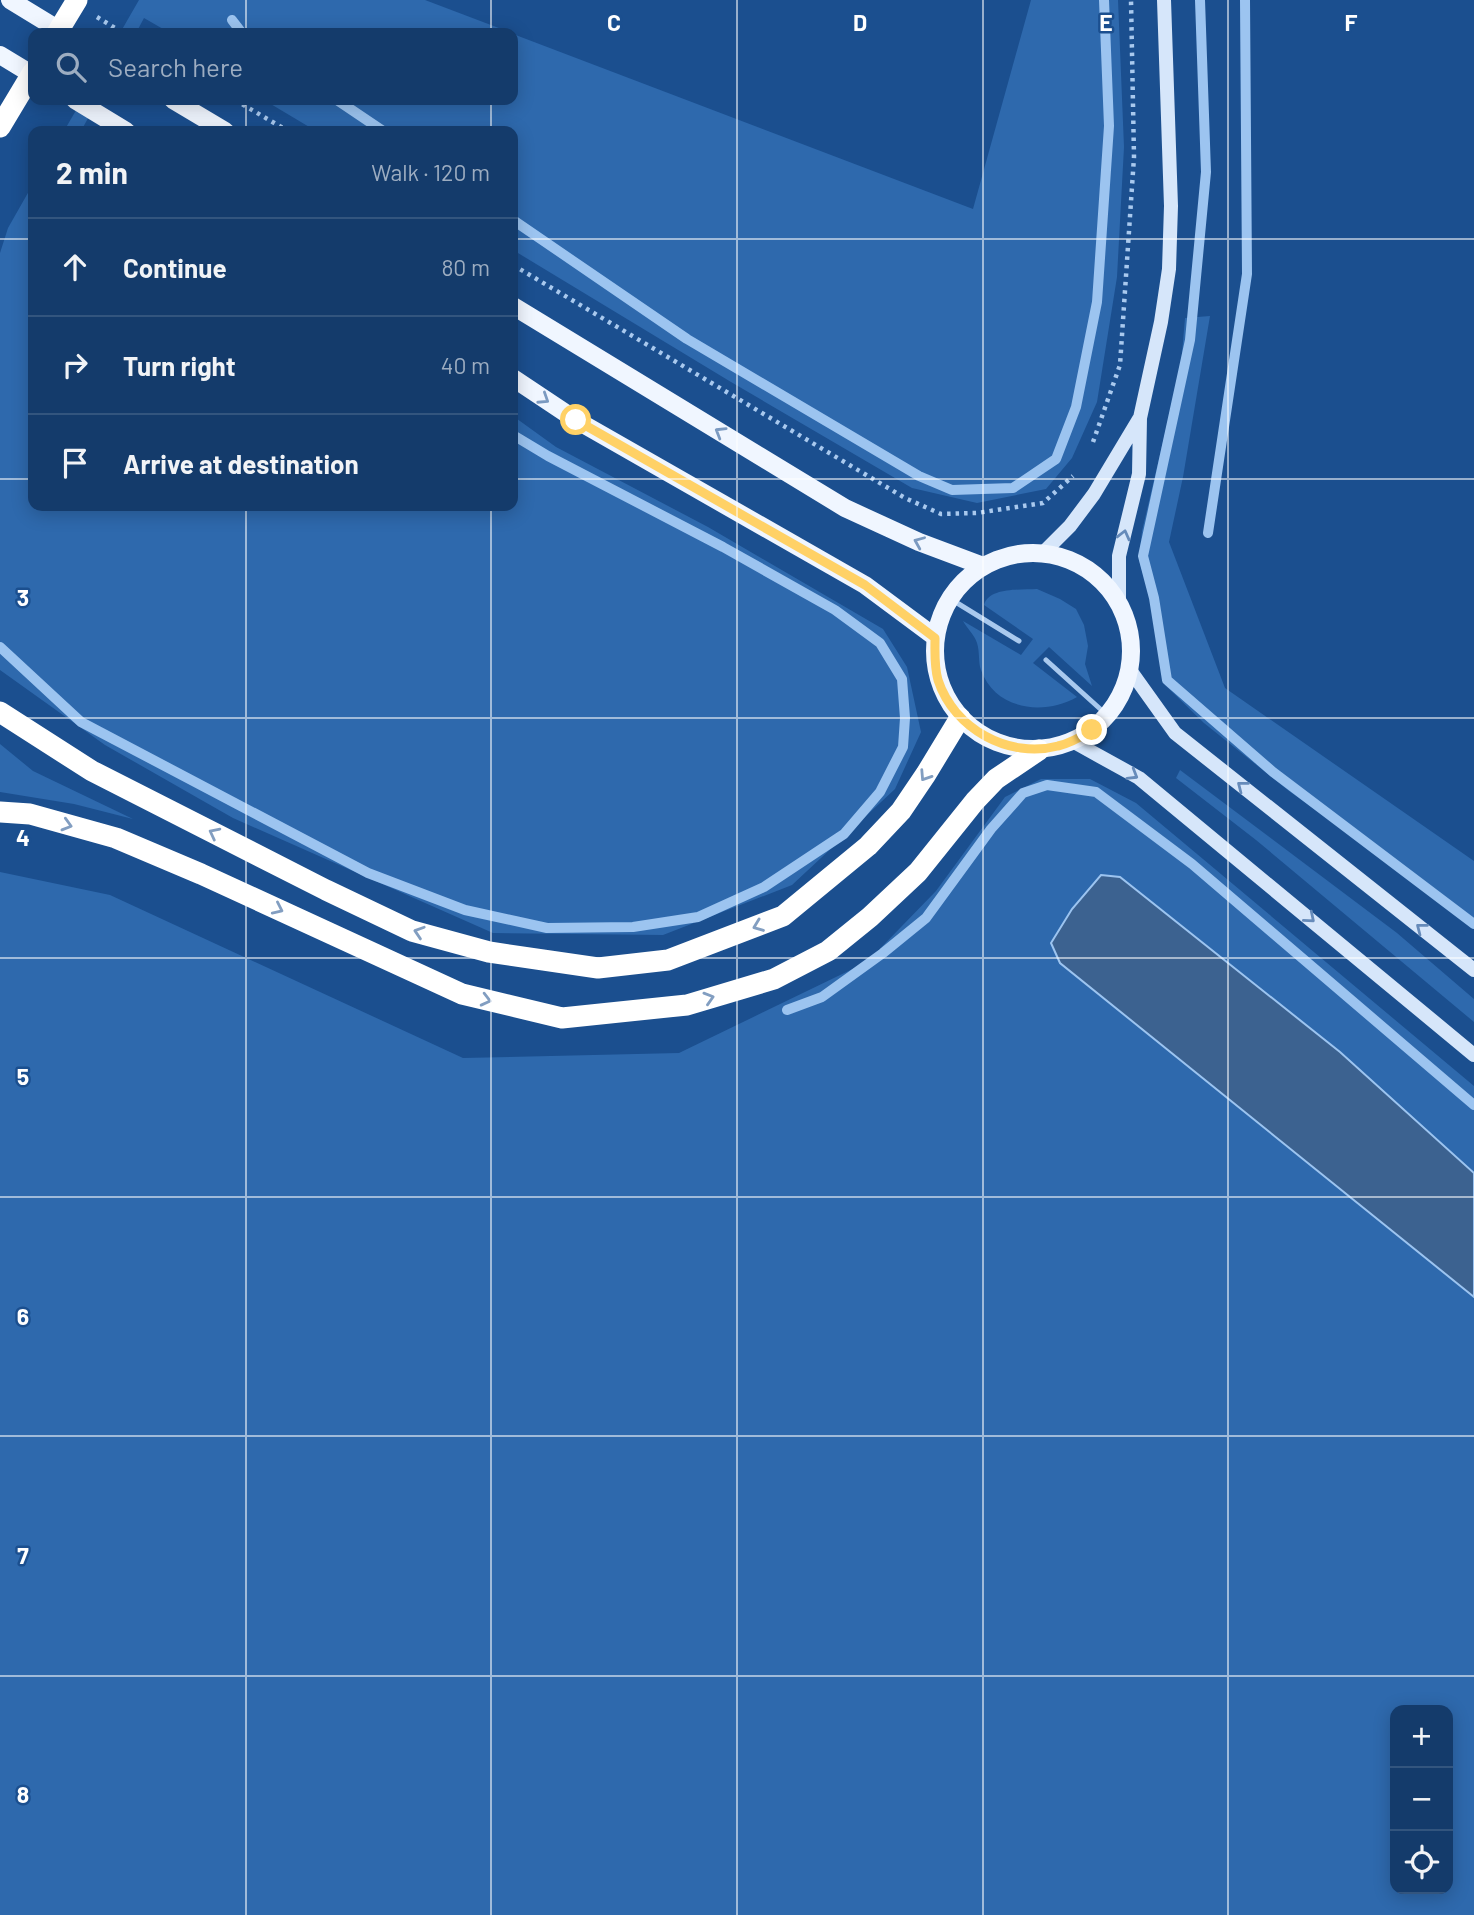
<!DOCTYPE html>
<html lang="en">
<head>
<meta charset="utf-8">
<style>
  :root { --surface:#143b6b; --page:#1d4271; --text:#f1f3f6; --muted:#9dadc1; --line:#33557e }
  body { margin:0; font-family:Barlow,sans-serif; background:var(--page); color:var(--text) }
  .controls { position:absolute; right:21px; bottom:21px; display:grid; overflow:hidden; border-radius:14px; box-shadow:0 4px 18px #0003 }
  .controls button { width:63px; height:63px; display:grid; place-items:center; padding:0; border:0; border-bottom:2px solid var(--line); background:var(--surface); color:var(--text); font:35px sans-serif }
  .stop { position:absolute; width:21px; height:21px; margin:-16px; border:5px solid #ffd166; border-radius:50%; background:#fff }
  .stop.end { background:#ffd166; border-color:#fff; box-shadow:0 2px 7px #0008 }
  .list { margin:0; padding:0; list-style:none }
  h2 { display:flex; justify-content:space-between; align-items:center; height:91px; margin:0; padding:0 28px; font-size:30px }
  h2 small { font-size:23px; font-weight:400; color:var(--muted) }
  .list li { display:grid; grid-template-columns:46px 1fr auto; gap:21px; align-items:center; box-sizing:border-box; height:98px; padding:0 28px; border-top:2px solid var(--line) }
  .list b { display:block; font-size:26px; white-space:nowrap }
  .list em { font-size:23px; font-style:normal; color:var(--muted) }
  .icon { flex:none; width:38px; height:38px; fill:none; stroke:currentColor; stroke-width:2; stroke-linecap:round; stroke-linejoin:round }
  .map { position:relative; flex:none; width:1474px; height:1915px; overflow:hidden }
  .search { position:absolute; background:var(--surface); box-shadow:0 4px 18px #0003; left:28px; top:28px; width:490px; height:77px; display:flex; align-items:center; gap:18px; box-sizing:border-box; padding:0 24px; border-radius:14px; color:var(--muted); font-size:26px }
  .panel { position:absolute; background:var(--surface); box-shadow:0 4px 18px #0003; left:28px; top:126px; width:490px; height:385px; border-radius:14px }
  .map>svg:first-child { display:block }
  .green { fill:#2e69ad; fill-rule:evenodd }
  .water { fill:#3c6290; stroke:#9cc4f0; stroke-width:2 }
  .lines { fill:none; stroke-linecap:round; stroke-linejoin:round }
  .stream { stroke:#9cc4f0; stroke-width:10 }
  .path { stroke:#a9c9ee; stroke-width:4.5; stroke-dasharray:3.5 5; stroke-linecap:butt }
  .lane { stroke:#a9c9ee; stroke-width:5 }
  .secondary { stroke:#d6e6fa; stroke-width:14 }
  .primary { stroke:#f0f6ff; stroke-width:18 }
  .highway { stroke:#fff; stroke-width:21 }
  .oneway { stroke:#7b9ac1 }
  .oneway2 { stroke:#668bba }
  .oneway3 { stroke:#829ec1 }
  .route { stroke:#ffd166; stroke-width:9 }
  .grid { fill:none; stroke:#fff; stroke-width:2; stroke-opacity:0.55 }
  .grid-label { font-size:23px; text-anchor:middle; font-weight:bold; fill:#fff; stroke:#1b4f8f; stroke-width:5; stroke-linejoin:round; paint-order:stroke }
</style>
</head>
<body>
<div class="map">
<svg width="1474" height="1915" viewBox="0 0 1474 1915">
  <rect width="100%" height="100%" fill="#1b4f8f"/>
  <path class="green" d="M139 0H425L512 33H170L144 18 136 33H120Z
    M1031 0H1118L1124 147 1117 277 1097 402 1072 458 1046 489 977 503 912 488 731 382 513 250V131H316L264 100H513V34L973 209Z
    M82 100H98L81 131H64Z
    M33 184V506H513V416L556 447 708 527 883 629 907 667 921 732 895 789 792 885 663 935 493 933 233 818 105 745 0 670V253L8 228Z
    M1210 316 1183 477 1169 542 1225 688 1474 861V923L1289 791 1204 723 1165 685 1161 650 1151 602 1139 560 1142 531 1181 365 1185 318Z
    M1037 589 1060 599 1076 609 1084 625 1088 646 1085 664 1092 686 1049 647 1033 663 1077 697C1044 716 995 710 981 670 978 662 980 652 977 643 975 636 967 628 963 621L1021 655 1033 639 984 605C989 587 1021 590 1037 589Z
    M0 744 33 771 133 819 74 804 0 792Z
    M1180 770 1397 933 1474 999V1022L1256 840 1176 778Z
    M1041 779H1090L1136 803 1474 1086V1173L1340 1052 1120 877 1060 963 1474 1297V1915H0V872L110 895 463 1058 679 1053 867 962 936 891 1005 797ZM1395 1710H1448V1889H1395Z"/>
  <path class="water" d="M1101 875 1120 877 1340 1052 1474 1173V1297L1060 963 1051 943 1072 909Z"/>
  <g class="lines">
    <path class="stream" d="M1200 0 1206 172 1190 340 1143 556 1154 598 1167 680 1273 772 1474 924
      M232 20 242 33
      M337 100 383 131
      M513 220 687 339 919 476 952 490 1013 488 1056 459 1076 407 1097 302 1109 126 1104 0
      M1208 533 1247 274 1245 0
      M0 647 81 722 368 873 465 910 547 928 633 927 698 917 764 887 844 834 880 792 903 747 905 718 902 679 880 643 835 610 723 547 548 456 513 435
      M787 1010 822 997 883 953 926 918 991 829 1023 793 1047 785 1096 792 1192 864 1474 1105"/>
    <path class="path" d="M97 17 123 33
      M235 100 288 131
      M513 265 905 498 941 514 977 513 1043 503 1073 476
      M1093 442 1120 365 1134 157 1131 0"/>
    <path class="lane" d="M949 598 1019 641
      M1046 660 1108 716"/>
    <path class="secondary" d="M1043 553 1070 526 1094 494 1139 419
      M1119 602V556L1139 474 1140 418 1161 322 1169 269 1171 206 1164 0
      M1130 670 1175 733 1474 970
      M1074 742 1139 778 1474 1055"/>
    <path class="primary" d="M10 0 64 33
      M0 55 33 75
      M75 100 126 131
      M173 100 225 131
      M513 306 845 508 919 542 983 566
      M513 378 576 420 865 585 935 637
      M935 651a98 98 0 1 1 196 0a98 98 0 1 1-196 0Z"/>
    <path class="highway" d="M57 33 77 0
      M0 127 33 72
      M0 712 92 771 326 890 412 931 489 952 598 968 668 960 783 916 868 846 901 811 926 774 960 718
      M0 812 30 814 116 838 201 874 462 994 562 1018 687 1005 774 979 828 951 870 917 918 872 975 801 996 779 1039 750"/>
  </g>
  <defs><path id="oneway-chevron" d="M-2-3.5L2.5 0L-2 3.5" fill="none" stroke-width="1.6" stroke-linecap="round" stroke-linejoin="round" transform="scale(1.75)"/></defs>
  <g class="oneway">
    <use href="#oneway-chevron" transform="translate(544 399) rotate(33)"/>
    <use href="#oneway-chevron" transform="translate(720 432) rotate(-149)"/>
    <use href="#oneway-chevron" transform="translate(919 542) rotate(-157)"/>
  </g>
  <g class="oneway2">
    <use href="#oneway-chevron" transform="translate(1124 535) rotate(-76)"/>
    <use href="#oneway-chevron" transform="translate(1133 775) rotate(31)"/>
    <use href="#oneway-chevron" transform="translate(1242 786) rotate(-142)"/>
    <use href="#oneway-chevron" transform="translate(1310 918) rotate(40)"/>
    <use href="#oneway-chevron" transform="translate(1421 928) rotate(-142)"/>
  </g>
  <g class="oneway3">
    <use href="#oneway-chevron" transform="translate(925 776) rotate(123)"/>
    <use href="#oneway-chevron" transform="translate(67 825) rotate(16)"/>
    <use href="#oneway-chevron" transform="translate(214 833) rotate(-153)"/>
    <use href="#oneway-chevron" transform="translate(278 909) rotate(25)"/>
    <use href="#oneway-chevron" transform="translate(758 926) rotate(159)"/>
    <use href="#oneway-chevron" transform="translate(419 932) rotate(-162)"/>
    <use href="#oneway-chevron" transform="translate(709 998) rotate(-17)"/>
    <use href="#oneway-chevron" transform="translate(486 1000) rotate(14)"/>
  </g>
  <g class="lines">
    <path class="route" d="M576 420 865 585 935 638C935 652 934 666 938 680 954 729 1009 759 1058 746 1071 743 1081 737 1092 730"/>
  </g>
  <path class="grid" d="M246 0V33M491 0V33M737 0V1915M983 0V1915M1228 0V1915M246 100V131M491 100V131M0 239H33M513 239H1474M0 479H33M513 479H1474M246 506V1915M491 506V1915M0 718H1474M0 958H1474M0 1197H1474M0 1436H1474M0 1676H1474"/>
  <g class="grid-label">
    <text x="614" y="31">C</text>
    <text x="860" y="31">D</text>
    <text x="1106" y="31">E</text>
    <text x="1351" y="31">F</text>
    <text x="23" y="606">3</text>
    <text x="23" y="846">4</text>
    <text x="23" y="1085">5</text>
    <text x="23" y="1325">6</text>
    <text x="23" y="1564">7</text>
    <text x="23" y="1803">8</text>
  </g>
</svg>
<div class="controls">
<button>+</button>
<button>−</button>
<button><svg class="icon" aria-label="locate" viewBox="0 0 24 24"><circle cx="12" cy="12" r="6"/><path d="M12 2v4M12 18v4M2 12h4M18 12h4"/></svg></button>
</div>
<div class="stop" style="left:576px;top:420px"></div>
<div class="stop end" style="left:1092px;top:730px"></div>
<div class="search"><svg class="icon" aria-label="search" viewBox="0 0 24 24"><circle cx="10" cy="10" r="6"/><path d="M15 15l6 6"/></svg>Search here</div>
<section class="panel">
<h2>2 min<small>Walk · 120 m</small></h2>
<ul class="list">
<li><svg class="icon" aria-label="ahead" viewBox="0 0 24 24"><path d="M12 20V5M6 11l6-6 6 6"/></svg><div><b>Continue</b></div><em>80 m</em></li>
<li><svg class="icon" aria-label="right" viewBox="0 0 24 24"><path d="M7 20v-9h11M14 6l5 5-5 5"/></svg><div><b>Turn right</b></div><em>40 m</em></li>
<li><svg class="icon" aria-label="arrive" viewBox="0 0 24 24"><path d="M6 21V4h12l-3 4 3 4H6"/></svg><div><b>Arrive at destination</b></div></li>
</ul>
</section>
</div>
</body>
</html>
